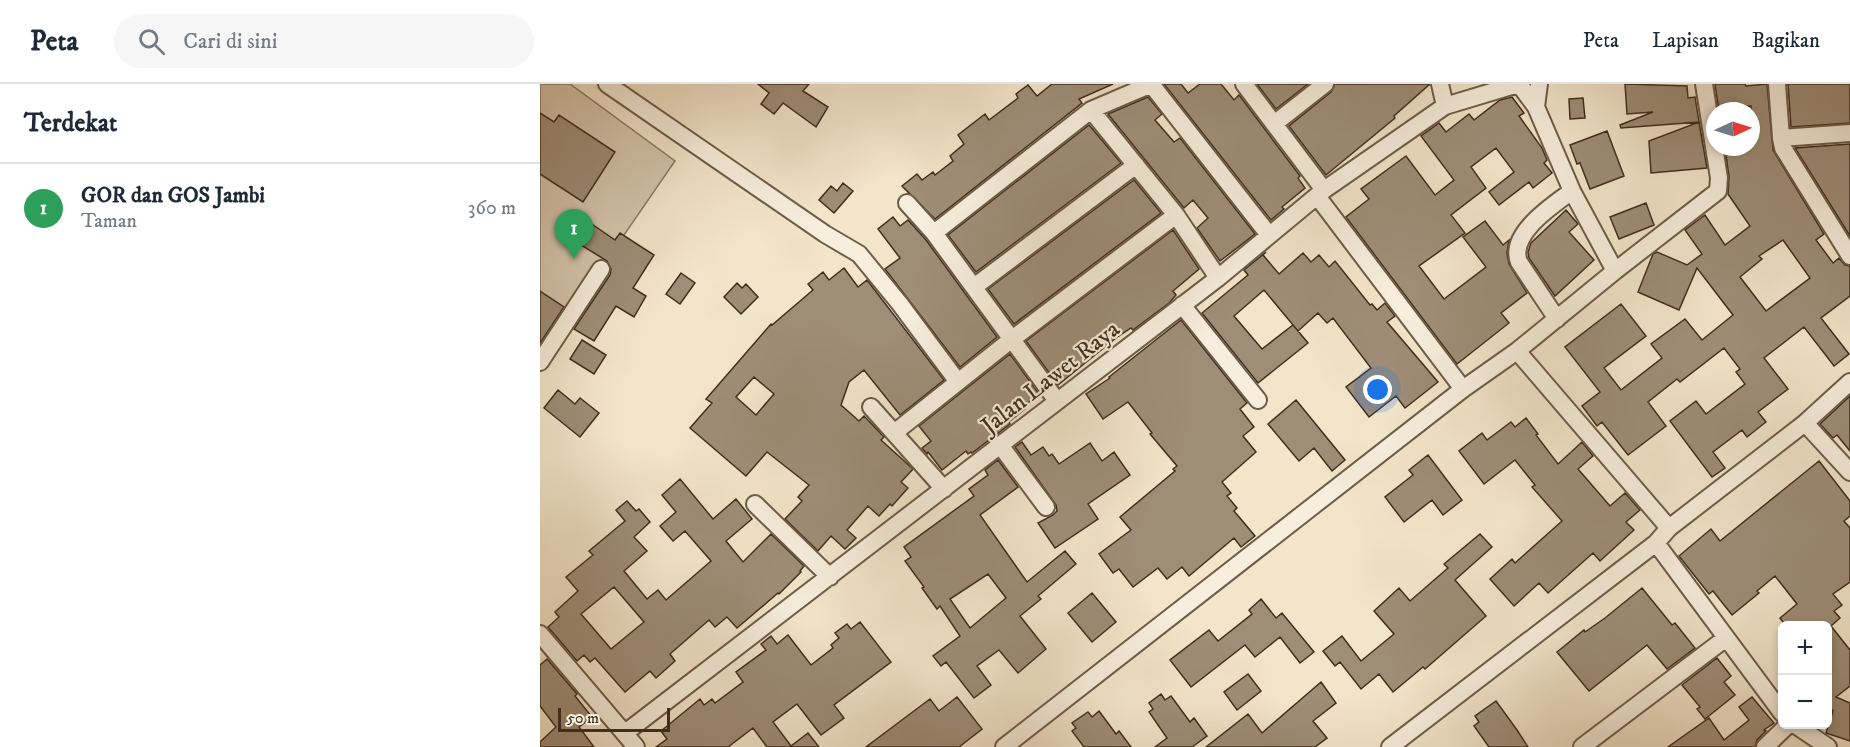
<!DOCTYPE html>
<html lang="id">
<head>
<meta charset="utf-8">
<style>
  :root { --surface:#fff; --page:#f6f6f7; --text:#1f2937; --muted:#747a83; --line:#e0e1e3; --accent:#db2777 }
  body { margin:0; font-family:"IM FELL DW Pica",serif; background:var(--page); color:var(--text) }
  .controls { position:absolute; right:18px; bottom:18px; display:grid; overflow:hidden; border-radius:9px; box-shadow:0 3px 9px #0003 }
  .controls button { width:54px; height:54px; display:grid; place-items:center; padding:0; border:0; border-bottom:2px solid var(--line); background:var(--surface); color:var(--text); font:30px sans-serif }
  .compass { position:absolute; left:1166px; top:18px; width:54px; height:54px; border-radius:50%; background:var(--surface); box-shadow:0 3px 9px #0003; rotate:86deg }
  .scale { position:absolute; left:18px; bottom:15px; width:112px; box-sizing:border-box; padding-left:6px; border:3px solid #412e1d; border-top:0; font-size:16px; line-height:21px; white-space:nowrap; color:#412e1d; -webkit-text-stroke:4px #f7eedd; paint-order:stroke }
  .you { position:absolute; left:838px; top:306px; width:21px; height:21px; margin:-15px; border:4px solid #fff; border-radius:50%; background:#1a73e8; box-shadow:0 0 0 9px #1a73e833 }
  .badge { display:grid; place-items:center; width:39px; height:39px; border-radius:50%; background:var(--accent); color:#fff; font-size:20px; font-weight:700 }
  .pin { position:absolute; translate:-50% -50px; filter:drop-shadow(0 2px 3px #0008) }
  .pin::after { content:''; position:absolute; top:32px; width:21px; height:18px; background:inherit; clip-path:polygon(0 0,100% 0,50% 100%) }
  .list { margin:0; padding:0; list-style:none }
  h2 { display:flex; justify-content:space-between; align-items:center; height:78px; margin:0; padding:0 24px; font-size:26px }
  h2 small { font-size:20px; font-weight:400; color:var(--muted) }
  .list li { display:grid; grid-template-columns:39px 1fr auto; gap:18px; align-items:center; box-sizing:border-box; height:90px; padding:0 24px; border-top:2px solid var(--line) }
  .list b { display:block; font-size:22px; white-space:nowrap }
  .list p { margin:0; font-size:20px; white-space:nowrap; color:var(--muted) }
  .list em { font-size:20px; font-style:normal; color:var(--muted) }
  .icon { flex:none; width:33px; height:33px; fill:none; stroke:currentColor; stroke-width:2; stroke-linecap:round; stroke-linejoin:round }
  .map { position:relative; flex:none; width:1310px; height:663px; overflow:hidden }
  header { display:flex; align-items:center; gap:36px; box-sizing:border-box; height:84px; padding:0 30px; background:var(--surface); border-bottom:2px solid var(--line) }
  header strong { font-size:28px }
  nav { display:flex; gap:33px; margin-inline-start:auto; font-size:21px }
  .search { width:420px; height:54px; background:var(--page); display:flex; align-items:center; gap:15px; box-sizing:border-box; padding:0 21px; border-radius:33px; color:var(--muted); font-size:22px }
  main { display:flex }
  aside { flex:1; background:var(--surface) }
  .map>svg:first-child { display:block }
  .green { fill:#d5c6ad; stroke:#8b7a65; stroke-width:1.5 }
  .building { fill:#9e8d77; stroke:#412e1d; stroke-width:1.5; fill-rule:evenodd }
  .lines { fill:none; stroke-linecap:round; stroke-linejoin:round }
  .minor-casing { stroke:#6e5c48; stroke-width:20 }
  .minor { stroke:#f7eedd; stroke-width:16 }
  .labels { text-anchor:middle; stroke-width:4.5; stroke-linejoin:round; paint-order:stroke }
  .street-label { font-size:24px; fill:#412e1d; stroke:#f7eedd }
</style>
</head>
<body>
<header>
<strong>Peta</strong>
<div class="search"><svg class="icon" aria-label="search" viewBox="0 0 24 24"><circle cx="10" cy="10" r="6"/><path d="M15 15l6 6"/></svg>Cari di sini</div>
<nav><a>Peta</a><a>Lapisan</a><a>Bagikan</a></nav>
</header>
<main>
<aside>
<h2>Terdekat<small></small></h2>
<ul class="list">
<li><span class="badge" style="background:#2e9e5b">1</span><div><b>GOR dan GOS Jambi</b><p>Taman</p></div><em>360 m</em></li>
</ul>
</aside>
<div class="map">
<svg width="1310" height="663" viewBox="0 0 1310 663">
  <rect width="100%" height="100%" fill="#f3e5ca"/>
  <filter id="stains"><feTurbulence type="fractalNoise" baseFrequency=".00333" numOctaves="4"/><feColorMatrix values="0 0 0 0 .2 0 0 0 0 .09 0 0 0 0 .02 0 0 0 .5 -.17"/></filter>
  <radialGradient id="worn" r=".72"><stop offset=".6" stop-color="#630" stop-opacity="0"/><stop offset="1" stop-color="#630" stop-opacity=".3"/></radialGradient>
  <path class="green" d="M0 0H30L135 77 0 273Z"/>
  <path class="building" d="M218 0H269L263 7 288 23 276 43 243 19 234 30 221 20 229 9Z
    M512 0H573L539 15 542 19 395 135 362 102 377 90 382 96 393 88 395 91 413 77 410 72 424 60 418 51 445 30 449 36 478 14 476 10 488 1 497 12Z
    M624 0H641L648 9 660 0H681L694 16 699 11 760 92 758 94 765 104 742 123 744 125 731 136Z
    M717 0H768L736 25Z
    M795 0H890L854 32 855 34 786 91 749 42 791 8Z
    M1085 0 1147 2 1148 14 1155 13 1159 38 1081 44 1080 41 1113 28 1087 30Z
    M1175 0H1205L1206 2 1227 0 1233 66 1284 150 1276 156 1293 179 1299 174 1305 181 1310 182V212L1281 234 1309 270 1294 282 1264 243 1224 274 1248 305 1218 328 1226 338 1207 353 1202 346 1173 368 1185 384 1172 393 1130 337 1156 317 1166 330 1205 300 1196 288 1200 285 1184 264 1140 298 1137 295 1108 318 1126 342 1088 371 1062 338 1057 342 1042 322 1060 308 1025 263 1081 220 1106 252 1064 284 1081 306 1122 274 1111 260 1145 235 1162 256 1193 231 1157 184 1139 226 1098 208 1113 170 1117 168 1147 181 1162 170 1145 146 1165 131 1185 161 1210 142 1188 110 1189 93 1185 63H1211V22L1180 24 1179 27ZM1243 156 1270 194 1226 227 1200 193 1222 175 1219 172Z
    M1248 0H1310V39L1251 43Z
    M608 13 622 30 615 36 634 58 640 54 715 150 680 177 657 144 668 134 653 116 644 124 568 30Z
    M972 13 984 29 979 32 1002 64 1007 76 1004 79 1012 89 993 104 989 98 959 121 949 108 974 88 956 64 931 83 946 104 911 131 925 149 879 182 904 215 946 183 923 153 945 137 963 161 969 156 967 169 969 180 987 209 961 229 969 239 917 280 806 133 829 115 821 105 866 72 895 111 914 96 881 52 899 39 906 48 929 30 934 36 960 16Z
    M1043 14 1045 34 1030 35 1029 15Z
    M0 29 14 38 19 31 75 68 43 118 0 90Z
    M1159 38 1167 84 1111 89 1109 57Z
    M549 41 581 79 436 188 408 151Z
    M1067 47 1084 92 1050 105 1040 79 1037 80 1030 61Z
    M1310 60V152L1255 64Z
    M594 96 621 129 474 240 448 205Z
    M303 99 313 107 294 129 279 116 291 102 297 107Z
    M1106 119 1114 141 1079 155 1070 133Z
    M1026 126 1038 140 1029 148 1054 176 1015 212 989 174 988 168 991 159Z
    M353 133 360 142 368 136 386 156 457 253 420 283 345 185 360 174 338 145Z
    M46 136 75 156 80 149 114 171 93 204 106 212 94 233 76 222 54 257 34 245 70 191 71 185 67 177 33 156Z
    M633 146 659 185 633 207 636 211 629 219 593 246 591 244 576 254 518 301 486 257Z
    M726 168 723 171 739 190 763 169 771 178 779 171 789 183 795 177 830 221 832 220 837 226 845 219 855 232 847 238 898 298 865 324 856 312 829 333 806 303 831 284 793 234 787 239 778 229 758 247 724 206 694 232 722 265 753 241 768 259 718 299 662 229 708 191 704 186Z
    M304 184 318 203 327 196 404 296 360 331 324 286 309 298 301 321 319 337 324 332 344 353 341 356 373 385 361 398 368 404 352 422 350 420 339 432 328 422 307 446 316 454 305 465 291 452 278 467 245 435 262 417 258 413 269 401 227 368 206 392 150 344 172 319 166 315 231 240 232 241 273 206 268 200 283 188 289 196ZM214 293 234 310 216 331 196 313Z
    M141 189 155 199 140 220 126 210Z
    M197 199 202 204 206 200 218 213 201 230 184 213Z
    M0 207 24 223 0 259Z
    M641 236 707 319 700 325 714 343 703 352 716 368 682 398 691 409 687 412 697 424 694 427 715 452 701 463 694 454 649 492 642 483 627 495 618 484 593 503 579 485 573 489 559 470 591 446 580 433 635 387 633 385 637 382 610 350 612 349 588 318 563 335 546 310 570 294 569 293Z
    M42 256 66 271 54 290 30 275Z
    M470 270 499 310 484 322 486 324 469 338 470 340 432 369 431 368 428 370 426 367 402 386 388 368 387 370 382 364 391 357 379 342Z
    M18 306 35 320 40 314 59 329 40 353 4 324Z
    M1310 312V367L1297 351 1293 354 1280 340Z
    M756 316 805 376 792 387 774 364 759 377 728 340Z
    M986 334 998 350 996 351 1018 380 1042 358 1053 372 1038 385 1070 422 1085 409 1100 426 1086 438 1094 446 1060 477 1053 469 1008 509 999 499 974 522 950 495 972 475 975 479 1022 437 992 403 995 401 975 376 944 400 919 367 942 349 947 356 971 338 975 343Z
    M482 358 491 371 503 363 509 372 512 370 519 380 550 359 562 377 574 368 590 391 548 420 558 435 515 464 498 439 513 431 517 427 516 421 475 363Z
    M888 371 922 416 903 431 892 416 864 438 845 413 873 391 869 386Z
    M458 376 478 403 440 431 487 498 525 467 536 480 498 512 501 515 480 532 506 565 478 589 459 566 437 582 451 601 434 614 406 578 401 582 393 572 420 552 400 522 397 525 382 504 384 503 365 477 371 473 364 463 434 412 429 405 448 391 445 386ZM448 490 466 514 430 544 410 515Z
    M1279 377 1310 417V432L1304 437 1310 444V498L1293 510 1302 521 1294 527 1300 534 1291 542 1310 566V602L1296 613 1310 619V657L1286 649 1293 627 1287 620V542H1246L1240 534 1257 520 1235 492 1217 507 1219 509 1192 531 1173 507 1169 510 1139 472 1171 445 1180 457Z
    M140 395 173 435 196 415 212 435 186 457 203 478 231 450 264 482 260 487 261 488 239 510 238 509 197 544 187 533 175 543 169 536 130 570 135 577 116 594 110 587 85 608 55 574 50 578 44 571 37 577 8 543 19 533 15 528 38 507 26 493 53 471 49 467 85 437 76 426 87 417 96 427 99 425 110 438 94 453 107 467 84 487 107 515 118 506 126 516 171 477 145 447 133 457 120 442 136 428 122 411ZM74 503 104 538 71 565 41 530Z
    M940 450 952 463 915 496 946 532 885 585 883 583 853 608 839 590 821 605 800 578 795 582 783 567 802 552 821 577 854 550 834 527 859 504 870 517 908 484 904 480Z
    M1102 504 1132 541 1135 539 1155 564 1127 585 1107 561 1049 607 1017 568 1044 546 1045 548 1065 534Z
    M552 509 576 538 552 558 528 529Z
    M721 515 736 534 742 529 774 568 760 579 740 553 715 573 705 561 651 603 630 576 669 546 678 557 712 530 709 526Z
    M320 538 351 578 294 621 304 634 281 651 257 620 233 638 251 662 268 649 279 663H227L213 644 188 663H116L127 655 121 647 160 615 164 621 172 615 175 619 203 598 196 588 226 566 221 560 231 552 237 560 248 551 271 581 293 564 291 561 299 554 295 549 307 540 311 545Z
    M1177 574 1191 592 1184 598 1195 611 1165 635 1157 625 1160 623 1142 601Z
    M7 575 37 610 35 612 52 633 39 643 54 663H0V658L16 643 0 622V581Z
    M708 590 721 607 697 626 684 608Z
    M781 598 796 619 773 637 787 654 775 663H666L708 630 722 649Z
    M621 610 625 616 631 612 650 638 654 634 667 652 652 663H615L627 654 609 628 613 625 609 619Z
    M417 613 442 645 419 663H326L390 615 399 627Z
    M1212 613 1234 639 1224 646 1226 647 1217 656 1215 663H1128L1169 634 1184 656 1209 636 1199 623Z
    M956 617 977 646 988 663H949L934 642 939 638 935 632Z
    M559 627 576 650 579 647 591 663H544L532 647 536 644 532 639 548 628 552 633Z"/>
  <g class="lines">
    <defs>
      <path id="minor" d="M67 0 285 150 319 170 360 220 418 298
        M611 0 729 151
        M704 0 784 106
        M900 0 905 22
        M979 0 996 23 1032 107 1075 187
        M1237 0 1241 54
        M996 23 999 0
        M551 26 636 131 678 194
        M734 40 785 0
        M1310 49 1241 54 1243 64 1310 172
        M777 112 923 305
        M367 119 394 149 517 317
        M394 149 551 26 612 0
        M434 203 596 81
        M642 221 718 316
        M1017 235 979 178C968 150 1013 121 1032 107
        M977 267 1129 444
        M0 278 61 185
        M331 323 404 405
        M1265 339 1310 388
        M354 349 472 255 636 131
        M460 361 506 423
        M215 420 290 493
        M1116 459 1242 629
        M0 550 96 663
        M1254 640 1288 663
        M85 649 678 194 784 106 905 22 978 0
        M464 663 923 305 977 267 1075 187 1178 107 1179 94 1164 0
        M850 663 1116 459 1129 444 1265 339 1310 298
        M1042 663 1186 554
        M1225 663 1249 640"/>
    </defs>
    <use href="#minor" class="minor-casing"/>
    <use href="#minor" class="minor"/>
  </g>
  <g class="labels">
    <g class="street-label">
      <text transform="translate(510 293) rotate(-38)" y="8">Jalan Lawet Raya</text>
    </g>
  </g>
  <rect width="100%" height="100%" filter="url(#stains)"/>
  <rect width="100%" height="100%" fill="url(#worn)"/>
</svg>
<div class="controls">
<button>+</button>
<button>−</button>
</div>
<svg class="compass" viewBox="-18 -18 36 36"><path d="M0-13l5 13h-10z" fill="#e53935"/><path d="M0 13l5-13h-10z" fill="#747a83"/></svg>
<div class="scale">50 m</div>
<div class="you"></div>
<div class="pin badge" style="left:34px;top:175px;background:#2e9e5b">1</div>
</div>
</main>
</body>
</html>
